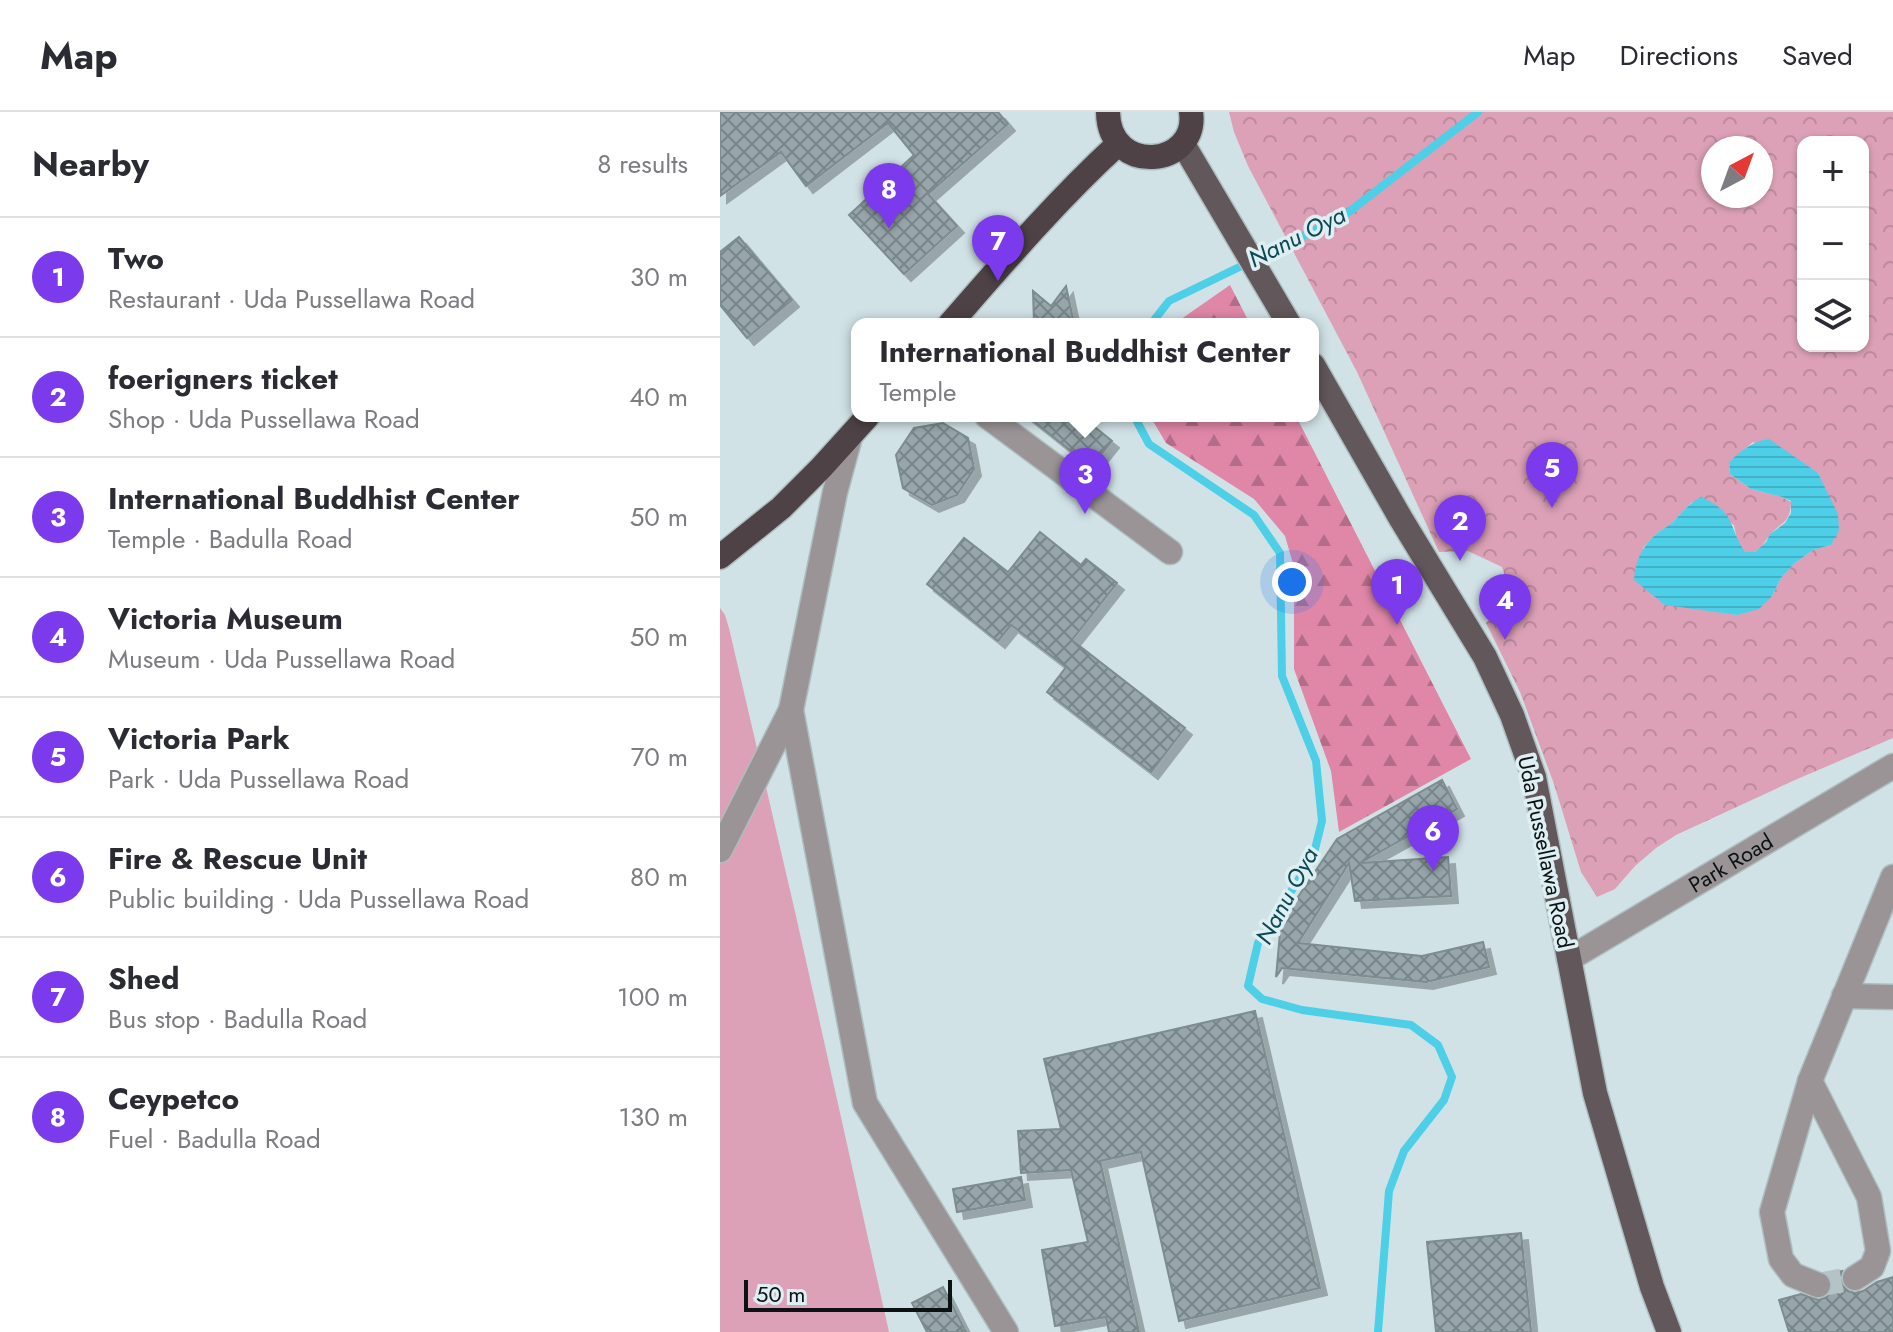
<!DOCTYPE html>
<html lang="en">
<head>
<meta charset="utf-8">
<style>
  :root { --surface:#fff; --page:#f2f2f3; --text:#2b2b33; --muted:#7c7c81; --line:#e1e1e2; --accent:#7c3aed }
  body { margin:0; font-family:Jost,sans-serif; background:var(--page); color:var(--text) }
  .controls { position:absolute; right:24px; top:24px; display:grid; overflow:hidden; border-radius:16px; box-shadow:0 2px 6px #0004 }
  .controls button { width:72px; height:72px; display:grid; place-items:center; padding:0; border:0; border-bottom:2px solid var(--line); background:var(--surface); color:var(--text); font:40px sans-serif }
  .compass { position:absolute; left:981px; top:24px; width:72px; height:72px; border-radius:50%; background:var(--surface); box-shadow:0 2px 6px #0004; rotate:41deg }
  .scale { position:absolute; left:24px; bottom:20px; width:208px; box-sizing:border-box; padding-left:8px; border:4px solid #0c1213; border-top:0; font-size:22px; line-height:28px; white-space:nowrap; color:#0c1213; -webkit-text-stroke:6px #deeff3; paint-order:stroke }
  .you { position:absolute; left:572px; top:470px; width:28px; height:28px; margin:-20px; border:6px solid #fff; border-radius:50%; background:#1a73e8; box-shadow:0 0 0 12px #1a73e833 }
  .badge { display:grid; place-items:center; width:52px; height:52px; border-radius:50%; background:var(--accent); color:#fff; font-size:26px; font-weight:700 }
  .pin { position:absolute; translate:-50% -66px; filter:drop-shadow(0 2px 4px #0008) }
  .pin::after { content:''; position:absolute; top:42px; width:28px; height:24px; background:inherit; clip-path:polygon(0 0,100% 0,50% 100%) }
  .popup { position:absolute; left:131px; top:206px; width:468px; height:104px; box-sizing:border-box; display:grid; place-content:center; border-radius:16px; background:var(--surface); filter:drop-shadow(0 2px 6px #0005); font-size:26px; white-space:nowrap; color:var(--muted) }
  .popup b { font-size:30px; color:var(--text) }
  .popup::after { content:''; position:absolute; left:50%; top:100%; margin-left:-16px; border:16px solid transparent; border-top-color:var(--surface) }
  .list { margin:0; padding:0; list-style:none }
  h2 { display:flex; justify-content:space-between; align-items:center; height:104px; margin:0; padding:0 32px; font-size:34px }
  h2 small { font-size:26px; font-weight:400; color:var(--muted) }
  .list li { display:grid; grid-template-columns:52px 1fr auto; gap:24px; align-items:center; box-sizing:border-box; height:120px; padding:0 32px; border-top:2px solid var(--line) }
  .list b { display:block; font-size:30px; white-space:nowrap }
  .list p { margin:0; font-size:26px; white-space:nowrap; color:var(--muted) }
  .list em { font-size:26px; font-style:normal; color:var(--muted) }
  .icon { flex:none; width:44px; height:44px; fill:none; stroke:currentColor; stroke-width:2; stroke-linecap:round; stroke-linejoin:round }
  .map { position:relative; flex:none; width:1173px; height:1220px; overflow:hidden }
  header { display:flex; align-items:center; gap:48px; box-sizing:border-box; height:112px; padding:0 40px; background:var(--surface); border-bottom:2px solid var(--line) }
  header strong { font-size:38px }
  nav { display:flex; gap:44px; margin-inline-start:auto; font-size:28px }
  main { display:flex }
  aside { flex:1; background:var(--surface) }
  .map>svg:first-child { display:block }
  .forest { fill:url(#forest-firs) }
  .park { fill:url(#park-crowns); fill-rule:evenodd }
  .garden { fill:#dca1b6 }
  .water { fill:url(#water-rules) }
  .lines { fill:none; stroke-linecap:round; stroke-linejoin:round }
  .stream { stroke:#4dcfe8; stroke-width:8 }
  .building { fill:url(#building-cross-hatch); stroke:#7c8c8f; stroke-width:2; filter:url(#shadow) }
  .minor-tunnel { stroke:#b3c3c6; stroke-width:24; stroke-dasharray:24 12; stroke-linecap:butt }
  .minor-casing { stroke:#aebdc0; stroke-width:27 }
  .major-casing { stroke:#aebdc0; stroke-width:27 }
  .highway-casing { stroke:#aebdc0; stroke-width:27 }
  .minor { stroke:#9a9496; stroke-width:24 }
  .major { stroke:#62575a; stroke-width:24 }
  .highway { stroke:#4e4246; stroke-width:24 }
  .labels { text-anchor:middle; stroke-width:7; stroke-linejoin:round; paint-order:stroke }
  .street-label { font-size:22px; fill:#0c1213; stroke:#deeff3 }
  .water-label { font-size:24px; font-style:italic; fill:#0d4751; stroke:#deeff3 }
</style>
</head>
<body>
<header>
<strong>Map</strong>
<nav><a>Map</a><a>Directions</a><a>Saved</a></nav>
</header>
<main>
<aside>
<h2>Nearby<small>8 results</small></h2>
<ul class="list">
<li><span class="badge">1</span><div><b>Two</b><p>Restaurant · Uda Pussellawa Road</p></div><em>30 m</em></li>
<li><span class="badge">2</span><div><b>foerigners ticket</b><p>Shop · Uda Pussellawa Road</p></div><em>40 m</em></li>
<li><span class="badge">3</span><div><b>International Buddhist Center</b><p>Temple · Badulla Road</p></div><em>50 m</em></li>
<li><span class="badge">4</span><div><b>Victoria Museum</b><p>Museum · Uda Pussellawa Road</p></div><em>50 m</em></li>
<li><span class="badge">5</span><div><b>Victoria Park</b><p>Park · Uda Pussellawa Road</p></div><em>70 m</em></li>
<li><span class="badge">6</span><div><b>Fire &amp; Rescue Unit</b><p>Public building · Uda Pussellawa Road</p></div><em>80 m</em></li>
<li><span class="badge">7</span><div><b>Shed</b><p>Bus stop · Badulla Road</p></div><em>100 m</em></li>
<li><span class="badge">8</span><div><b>Ceypetco</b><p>Fuel · Badulla Road</p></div><em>130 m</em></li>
</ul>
</aside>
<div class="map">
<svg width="1173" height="1220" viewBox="0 0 1173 1220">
  <defs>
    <pattern id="forest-firs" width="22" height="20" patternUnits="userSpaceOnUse" patternTransform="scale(2)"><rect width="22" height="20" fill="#e087a8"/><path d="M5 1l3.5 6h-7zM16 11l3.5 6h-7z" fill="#b46d88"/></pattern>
    <pattern id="park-crowns" width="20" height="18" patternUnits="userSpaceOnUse" patternTransform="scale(2)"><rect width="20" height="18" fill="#dca1b6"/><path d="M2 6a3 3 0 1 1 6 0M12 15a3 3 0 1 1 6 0" fill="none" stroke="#bc8a9c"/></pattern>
    <pattern id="water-rules" width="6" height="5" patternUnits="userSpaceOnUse" patternTransform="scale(2)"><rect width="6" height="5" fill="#4dcfe8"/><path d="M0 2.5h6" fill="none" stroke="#42b1c6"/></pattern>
    <pattern id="building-cross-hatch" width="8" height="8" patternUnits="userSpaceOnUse" patternTransform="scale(2)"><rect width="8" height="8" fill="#96a6aa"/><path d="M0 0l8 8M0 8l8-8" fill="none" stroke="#798689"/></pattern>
    <filter id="shadow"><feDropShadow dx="7" dy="7" stdDeviation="0" flood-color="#0004"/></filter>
  </defs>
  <rect width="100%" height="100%" fill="#d1e2e6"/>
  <path class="forest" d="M510 173 530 212H454Z
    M430 304H576L751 647 619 720 611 659 574 557V455L565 424 534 387 446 331Z"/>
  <path class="park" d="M509 0H1173V626L1075 668 956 723 936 736 915 754 895 777 877 785 861 760 834 672 800 580 766 511 788 489 787 470 782 455 748 439 719 440 637 260 528 54 514 20ZM1083 30H1143V234H1083ZM993 36H1041V84H993ZM1033 330 1098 361 1107 381 1111 433 1093 438 1075 451 1061 466 1052 484 1017 503 986 498 923 436 936 422 951 412 972 390 1014 413 1017 428 1024 440H1035C1042 434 1044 431 1049 424 1060 409 1070 414 1071 390L1062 385 1031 377 1010 362 1009 350Z"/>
  <path class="garden" d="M0 496 5 503 9 516 76 804 169 1220H0Z"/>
  <path class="water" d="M1049 327 1098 361 1118 402 1119 418 1111 433 1093 438 1075 451 1061 466 1052 484 1039 497 1017 503 945 493 914 468C915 449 922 435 936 422 941 418 947 415 952 411 962 401 969 391 981 385 1017 401 1007 413 1025 440H1035L1046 430 1050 422 1065 411 1071 401V389L1062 385 1031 377 1010 362 1009 350C1022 338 1031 330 1049 327Z"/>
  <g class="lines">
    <path class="stream" d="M431 212 449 189 621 106 758 0
      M414 304 429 332 534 403 560 441 562 564 596 649 602 709 593 745 538 831 528 874 542 887 582 898 691 913 718 933 732 965 724 988 684 1039 669 1079 658 1220"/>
  </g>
  <path class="building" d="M0 0H278L288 12 208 82 237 114 184 162 129 103 194 43 168 11 86 74 61 40 0 84Z
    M19 125 72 188 27 226 0 193V140Z
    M346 174 354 212H314L313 179 331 194Z
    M307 304H361L392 329 371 355Z
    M223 311 248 326 254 357 237 383 212 393 183 376 176 343 194 316Z
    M320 420 361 453 366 447 397 471 352 528 465 616 431 660 327 580 346 555 291 513 278 529 207 472 244 426 288 460Z
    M722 668 737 697 640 751 728 745 731 784 635 789 629 751 578 831 702 844 763 830 769 855 706 870 562 856 556 865 561 810 617 727Z
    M535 899 600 1176 459 1209 421 1040 380 1049 419 1220H389L386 1205 335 1214 322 1138 368 1130 351 1058 301 1061 298 1019 341 1017 324 947Z
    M301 1065 305 1088 237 1100 233 1077Z
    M801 1121 811 1220H716L707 1130Z
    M1122 1159 1120 1166 1122 1173 1128 1179 1135 1181 1143 1179 1157 1170 1173 1165V1220H1069L1059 1188 1081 1182 1099 1188 1107 1185 1112 1179 1113 1172 1108 1163Z
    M223 1175 246 1220H207L192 1191Z"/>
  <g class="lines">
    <path class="minor-tunnel" d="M1098 1173 1135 1166"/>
    <defs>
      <g id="minor">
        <path d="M267 304 450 440"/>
        <path d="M130 325 115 380 71 598 145 991 286 1220"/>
        <path d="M0 738 71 598"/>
        <path id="s1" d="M849 847 1173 654"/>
        <path d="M1124 884 1173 885"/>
        <path d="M1090 969 1149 1085 1158 1139 1152 1155 1135 1166"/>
        <path d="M1098 1173 1073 1163 1061 1147 1052 1100 1090 969 1173 765"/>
      </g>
      <path id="major" d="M463 32 569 212
        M593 253 681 407 765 545 792 603 814 665 875 981 932 1175 949 1220"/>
      <path id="highway" d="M388 0C389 65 479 55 471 0
        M230 212C284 150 337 88 398 32
        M0 445 61 396 101 356 148 304"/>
    </defs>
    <use href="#minor" class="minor-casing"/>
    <use href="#major" class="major-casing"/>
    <use href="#highway" class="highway-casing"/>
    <use href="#minor" class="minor"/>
    <use href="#major" class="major"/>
    <use href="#highway" class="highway"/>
  </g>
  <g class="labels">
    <g class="street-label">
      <text transform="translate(826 740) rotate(78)" y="8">Uda Pussellawa Road</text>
      <text dy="8" stroke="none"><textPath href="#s1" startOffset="188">Park Road</textPath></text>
    </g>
    <g class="water-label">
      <text transform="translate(577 125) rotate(-27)" y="8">Nanu Oya</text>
      <text transform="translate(567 784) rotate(-62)" y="8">Nanu Oya</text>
    </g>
  </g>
</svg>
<div class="controls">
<button>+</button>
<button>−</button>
<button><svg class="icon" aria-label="layers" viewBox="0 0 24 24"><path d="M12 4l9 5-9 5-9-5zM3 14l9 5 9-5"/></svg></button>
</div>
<svg class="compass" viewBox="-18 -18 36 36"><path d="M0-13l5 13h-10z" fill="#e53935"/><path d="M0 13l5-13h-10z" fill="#7c7c81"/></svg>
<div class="scale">50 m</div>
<div class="you"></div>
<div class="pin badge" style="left:677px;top:513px">1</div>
<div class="pin badge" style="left:740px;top:449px">2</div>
<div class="pin badge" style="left:365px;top:402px">3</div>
<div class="popup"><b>International Buddhist Center</b>Temple</div>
<div class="pin badge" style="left:785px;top:528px">4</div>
<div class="pin badge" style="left:832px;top:396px">5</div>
<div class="pin badge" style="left:713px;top:759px">6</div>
<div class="pin badge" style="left:278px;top:169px">7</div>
<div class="pin badge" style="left:169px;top:117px">8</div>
</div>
</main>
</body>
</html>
